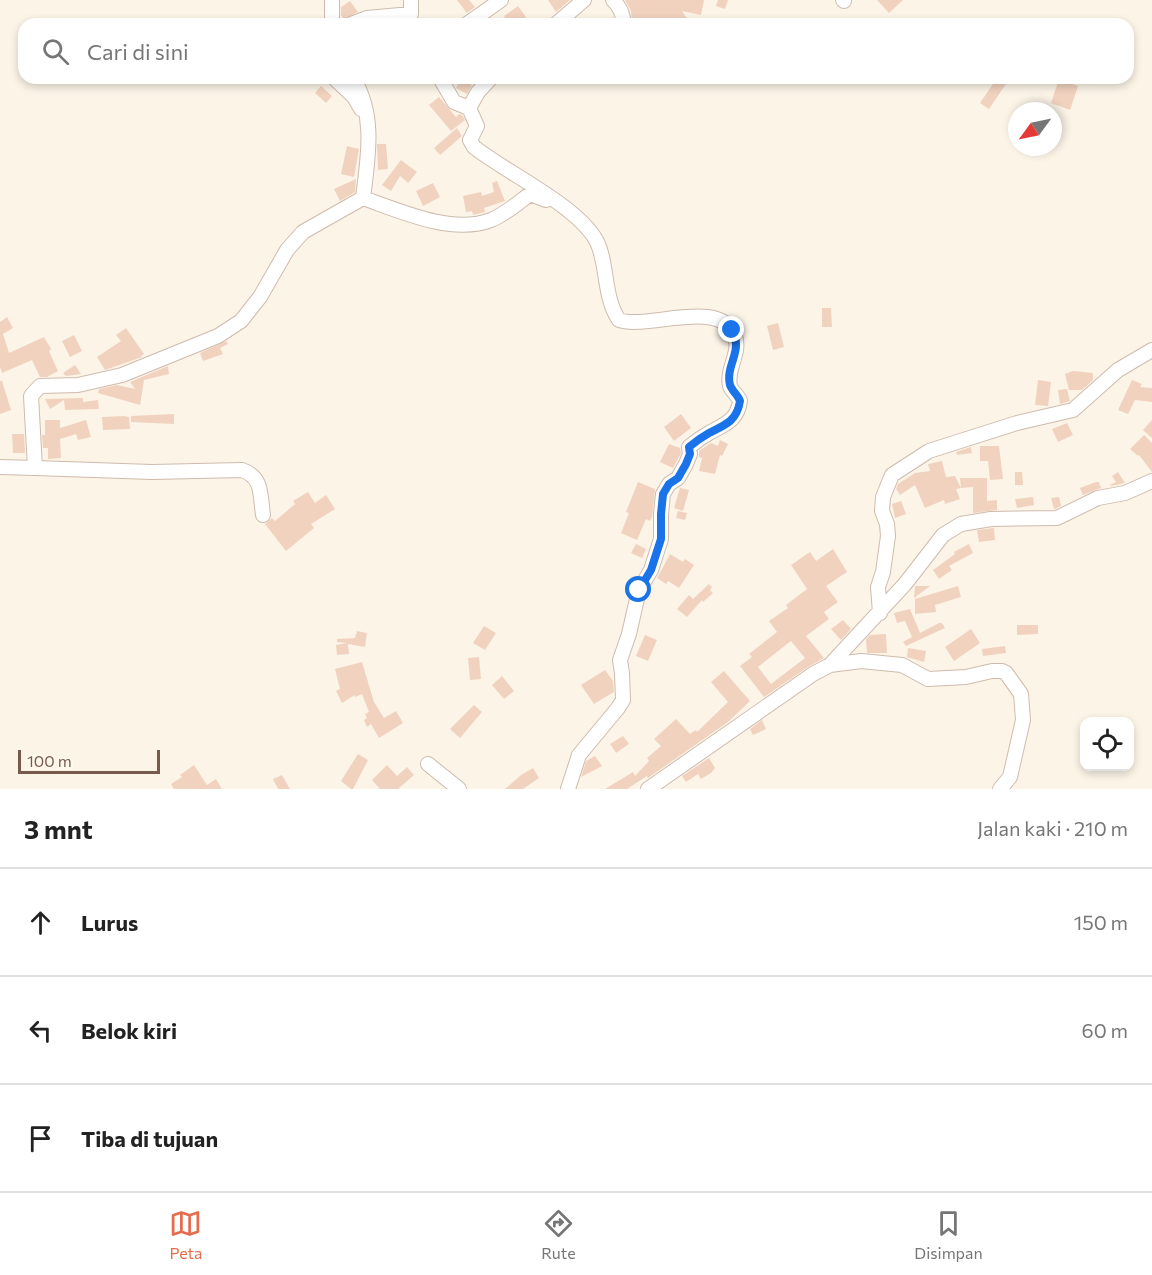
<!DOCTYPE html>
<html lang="id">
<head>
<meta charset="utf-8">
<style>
  :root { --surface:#fff; --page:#f2f2f2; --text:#222; --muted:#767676; --line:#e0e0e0; --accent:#e46d4e }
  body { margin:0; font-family:Commissioner,sans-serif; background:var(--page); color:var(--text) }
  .controls { position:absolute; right:18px; bottom:18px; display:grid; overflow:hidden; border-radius:12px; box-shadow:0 3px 9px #0003 }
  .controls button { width:54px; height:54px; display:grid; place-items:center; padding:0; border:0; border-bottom:2px solid var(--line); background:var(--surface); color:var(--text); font:30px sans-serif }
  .compass { position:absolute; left:1008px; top:102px; width:54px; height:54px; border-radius:50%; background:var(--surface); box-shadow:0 3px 9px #0003; rotate:237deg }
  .scale { position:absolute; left:18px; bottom:15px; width:142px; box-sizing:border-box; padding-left:6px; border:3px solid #765a4b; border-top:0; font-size:16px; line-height:21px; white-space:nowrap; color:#765a4b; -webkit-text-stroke:4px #fff8ed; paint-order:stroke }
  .stop { position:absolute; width:18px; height:18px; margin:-14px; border:4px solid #1a73e8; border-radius:50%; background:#fff }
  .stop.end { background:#1a73e8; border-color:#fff; box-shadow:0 2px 6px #0008 }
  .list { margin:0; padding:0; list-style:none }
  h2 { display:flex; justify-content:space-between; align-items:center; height:78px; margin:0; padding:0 24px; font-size:26px }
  h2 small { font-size:20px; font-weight:400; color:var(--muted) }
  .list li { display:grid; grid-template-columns:39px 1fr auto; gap:18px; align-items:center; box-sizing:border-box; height:108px; padding:0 24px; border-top:2px solid var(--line) }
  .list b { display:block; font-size:22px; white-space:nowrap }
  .list em { font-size:20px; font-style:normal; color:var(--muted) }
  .icon { flex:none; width:33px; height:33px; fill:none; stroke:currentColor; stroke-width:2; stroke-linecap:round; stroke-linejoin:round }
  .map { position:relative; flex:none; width:1152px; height:789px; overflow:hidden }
  .search { position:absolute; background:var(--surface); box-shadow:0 3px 9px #0003; left:18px; right:18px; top:18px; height:66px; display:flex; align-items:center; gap:15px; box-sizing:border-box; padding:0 21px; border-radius:18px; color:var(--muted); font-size:22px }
  .sheet { height:402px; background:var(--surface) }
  nav { display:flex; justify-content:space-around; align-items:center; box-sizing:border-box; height:84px; border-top:2px solid var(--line); background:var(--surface); font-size:16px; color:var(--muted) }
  nav a { display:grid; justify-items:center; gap:3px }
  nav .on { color:var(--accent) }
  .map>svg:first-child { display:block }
  .building { fill:#f1d2bf; fill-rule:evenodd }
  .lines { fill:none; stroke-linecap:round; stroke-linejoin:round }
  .minor-casing { stroke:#cebbad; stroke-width:16 }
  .minor { stroke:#fff; stroke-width:14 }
  .route { stroke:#1a73e8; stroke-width:8 }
</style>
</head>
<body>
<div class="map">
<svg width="1152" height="789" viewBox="0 0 1152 789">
  <rect width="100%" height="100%" fill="#fcf4e7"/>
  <path class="building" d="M457 0H469L475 7 467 13Z
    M548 0H570L556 12Z
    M625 0H704L701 15 682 11 688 20 681 24H675L671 18 661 24 632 23 631 11Z
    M718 0H728L725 9 716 6Z
    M877 0H903L889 13Z
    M350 1 358 12 344 19 341 15V7Z
    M518 6 526 17 516 24H509L504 16Z
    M997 78H1010L989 109 980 103Z
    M460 79 472 85 467 94 456 88Z
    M1059 79 1078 86 1070 110 1051 103Z
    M321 86 332 96 326 103 315 93Z
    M439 97 456 117 459 114 462 115 465 120 451 131 429 105Z
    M457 128 462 136 440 155 434 148Z
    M377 144H386L388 169 378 170Z
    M347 146 359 149 354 177 341 174Z
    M401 160 417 172 408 183 400 176 391 191 382 185Z
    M356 179 355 192 340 201 334 189Z
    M497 181 505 201 484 208 485 212 473 215 472 211 466 212 463 196 481 192 482 196 494 192 492 183Z
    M433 183 440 197 423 206 416 191Z
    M822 308H831L832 327H822Z
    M7 317 13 328 3 334 9 353 44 337 51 349 49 351 58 371 47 377H40L32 360 2 373 0 367V322Z
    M778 323 784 347 773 350 767 326Z
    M126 328 144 354 141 356 142 357 105 370 97 357 121 341 116 335Z
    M74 335 82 351 70 357 62 341Z
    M226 341 228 344 220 348 223 354 203 361 200 353Z
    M75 365 81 374 66 376 63 373Z
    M168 366 169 374 144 380 140 405 98 393 99 389 117 385 135 389 130 382Z
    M1073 371 1093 373V380L1082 390H1069L1065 374Z
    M1038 380 1051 382 1048 406 1035 405Z
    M1132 380 1142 384 1140 387 1152 388V402L1135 400 1128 414 1118 410Z
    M0 381H2L11 410 0 414Z
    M1067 389 1070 401 1060 404 1058 390Z
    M83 398V402L98 400 99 409 65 410 64 400 50 409 45 399Z
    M174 414V424L131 422V416Z
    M681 414 691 428 674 441 664 427Z
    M124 416 129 417 130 429 103 430 102 417Z
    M45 420H60V428L86 420 91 437 78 440 76 434 60 439 61 458 48 459V448H43L42 435H45Z
    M1152 420V438L1143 430Z
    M1067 423 1073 435 1058 442 1052 429Z
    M12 434H24L25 453H13Z
    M1144 435 1152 443V472L1139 455 1138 456 1130 449Z
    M720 440 728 444 722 456 720 455 715 474 699 471 702 458 699 457V451L711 443 718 446Z
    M669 444 680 448 681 453 673 468 660 462Z
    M980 446H999L1003 479 990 480 988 461H980Z
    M971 447 972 453 957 455 956 452Z
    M942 461 946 477 955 476 961 488 956 489 960 499 945 504 944 500 925 508 915 485 900 495 896 489 898 484 915 473 930 471 928 464Z
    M1015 472H1022L1023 485H1015Z
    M1118 472 1125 483 1111 486 1110 485 1116 482 1112 476Z
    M960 478H987V501L997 500V510L973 513V487L961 488Z
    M638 482 655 489 652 517 650 521 646 519 637 540 621 533 629 513 626 512Z
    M1096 482H1099L1101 488 1083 495 1080 488Z
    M680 488 689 490 683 511 674 508Z
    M308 492 315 503 326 495 335 509 311 524 314 528 286 551 265 524 272 518 275 521 295 504 293 501Z
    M1033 497 1034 505 1017 508 1015 499Z
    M1059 497 1061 506 1054 509 1051 498Z
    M901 501 906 514 895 518 892 504Z
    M678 511 687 513 685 520 676 518Z
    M994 528 995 540 979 542 977 530Z
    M636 544 646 549 642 558 631 553Z
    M969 544 973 553 949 566 952 570 939 579 933 570 955 554 954 552Z
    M833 549 847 572 826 586 838 602 824 612 829 619 806 636 824 658 808 667 764 697 740 666 752 657 749 654 777 632 769 621 788 608 786 605 807 589 791 565 810 552 816 561ZM791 641 805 658 771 684 758 667Z
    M670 554 683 562 685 559 694 565 679 588 668 581 666 584 657 578Z
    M709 584 712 587 710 590 713 593 703 602 702 600 687 617 677 609 689 595 693 599Z
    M915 586H930L914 598Z
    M958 586 961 597 935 605 936 612 915 614V599Z
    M910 609 920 633 939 623H942L945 628 906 646 903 642 912 637 905 621 897 623 894 613Z
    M843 620 851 629 841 640 831 629Z
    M1017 625H1038V634L1017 635Z
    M484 626 496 633 485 650 473 643Z
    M971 629 980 643 954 661 945 647Z
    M357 631 367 633 365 647 348 644 349 654 337 655 336 645 347 643 337 642V639L355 638Z
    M886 634 887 653H867L866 639 870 635Z
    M645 635 657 640 648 661 636 656Z
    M1005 646 1006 653 983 656 982 649Z
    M908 648 926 651 924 662 907 657Z
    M479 657 481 679 470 680 468 658Z
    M362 662 374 702 384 718 396 711 403 723 379 738 371 724 367 727 364 720 367 718 365 714 369 712 362 694 355 697V695L342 703 336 691 340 689 335 669Z
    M605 670 613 681 614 692 594 704 581 685Z
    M724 671 750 701 728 722 648 778 647 776 627 789H605L633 772 635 776 649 761 647 758 661 746 654 739 676 719 690 734 696 730 697 732 728 702 711 682Z
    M502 676 514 691 504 699 492 685Z
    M474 705 482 712 460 738 450 729Z
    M762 720 766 729 753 735 750 729Z
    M623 736 629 744 616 753 610 744Z
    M358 754 368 760 353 789H351L341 781Z
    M595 756 602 766 581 777 586 761Z
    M709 758 715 768 711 773 701 779 698 774 686 782 682 776Z
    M194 765 207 785 216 779 222 789H174L171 784 182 777 180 775Z
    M387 765 397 776 407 767 414 775 398 789H380L372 780Z
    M533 768 539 778 523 789H505L521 775Z
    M282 775 290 789H278L273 779Z"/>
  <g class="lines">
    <defs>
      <path id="minor" d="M613 0C620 7 624 14 623 24
        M843 0 844 1
        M332 24V0
        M351 24 367 18 411 14V0
        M467 24 501 0
        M556 24 584 0
        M334 78 354 97 361 109
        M440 78 454 102 469 108 477 126 470 140 474 147C507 173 576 205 596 240 608 262 603 297 619 320 648 330 721 297 735 336 741 353 726 369 730 386 732 392 738 395 740 401 737 421 725 424 709 433 702 437 695 442 689 447L690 454 686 464 678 478 669 484 663 494 661 514V539L651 570 639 590 629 634 620 660 622 673 623 700 618 708 579 755 568 789
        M469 108 478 92 491 78
        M363 198C400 211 452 235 491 220 504 215 518 203 530 194L546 200
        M0 467 35 468 31 396 40 386 78 385 122 375 218 336 241 321 260 297 287 250 303 232 363 198C368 157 376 115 353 78
        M35 468 152 472 242 470C263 477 260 495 263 515
        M880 613 878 587 883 572 888 536 887 524 882 511 883 497 892 475 929 451 1017 423 1073 410 1118 370 1152 350
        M830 665 861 661 902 665 928 679 966 677 992 671H1002L1006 673 1021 694 1023 720 1010 777 1000 789
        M428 764 459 789
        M648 789 813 674 830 665 905 584 943 535 961 524 991 519 1057 518 1098 498 1125 493 1152 481"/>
    </defs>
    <use href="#minor" class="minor-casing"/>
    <use href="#minor" class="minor"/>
  </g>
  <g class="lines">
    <path class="route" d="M639 590 651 570 661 539V514L663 494 669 484 678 478 686 464 690 454 689 447C695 442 702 437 709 433 725 425 737 421 740 401 738 395 732 391 730 385 725 365 744 351 732 330"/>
  </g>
</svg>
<div class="controls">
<button><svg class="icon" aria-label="locate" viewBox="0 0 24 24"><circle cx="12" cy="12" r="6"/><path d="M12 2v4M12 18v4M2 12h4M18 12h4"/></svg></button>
</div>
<svg class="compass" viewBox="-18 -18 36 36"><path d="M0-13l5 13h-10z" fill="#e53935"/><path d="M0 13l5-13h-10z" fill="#767676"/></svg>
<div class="scale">100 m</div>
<div class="stop" style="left:639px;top:590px"></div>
<div class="stop end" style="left:732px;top:330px"></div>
<div class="search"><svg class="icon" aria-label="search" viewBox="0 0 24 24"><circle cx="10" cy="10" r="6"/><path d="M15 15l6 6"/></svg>Cari di sini</div>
</div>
<section class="sheet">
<h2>3 mnt<small>Jalan kaki · 210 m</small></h2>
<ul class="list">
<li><svg class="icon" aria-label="ahead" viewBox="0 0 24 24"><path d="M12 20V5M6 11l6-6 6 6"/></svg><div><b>Lurus</b></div><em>150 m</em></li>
<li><svg class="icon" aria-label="left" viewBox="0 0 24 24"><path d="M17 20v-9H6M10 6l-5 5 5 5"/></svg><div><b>Belok kiri</b></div><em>60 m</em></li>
<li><svg class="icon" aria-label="arrive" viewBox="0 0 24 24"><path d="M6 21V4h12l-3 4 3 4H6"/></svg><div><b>Tiba di tujuan</b></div></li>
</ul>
</section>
<nav>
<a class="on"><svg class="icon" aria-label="map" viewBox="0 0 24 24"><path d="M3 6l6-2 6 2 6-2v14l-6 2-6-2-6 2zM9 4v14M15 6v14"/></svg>Peta</a>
<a><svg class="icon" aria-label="directions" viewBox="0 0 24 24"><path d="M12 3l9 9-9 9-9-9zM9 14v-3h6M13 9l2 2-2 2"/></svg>Rute</a>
<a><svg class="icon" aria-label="saved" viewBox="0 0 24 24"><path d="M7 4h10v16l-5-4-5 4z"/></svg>Disimpan</a>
</nav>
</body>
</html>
